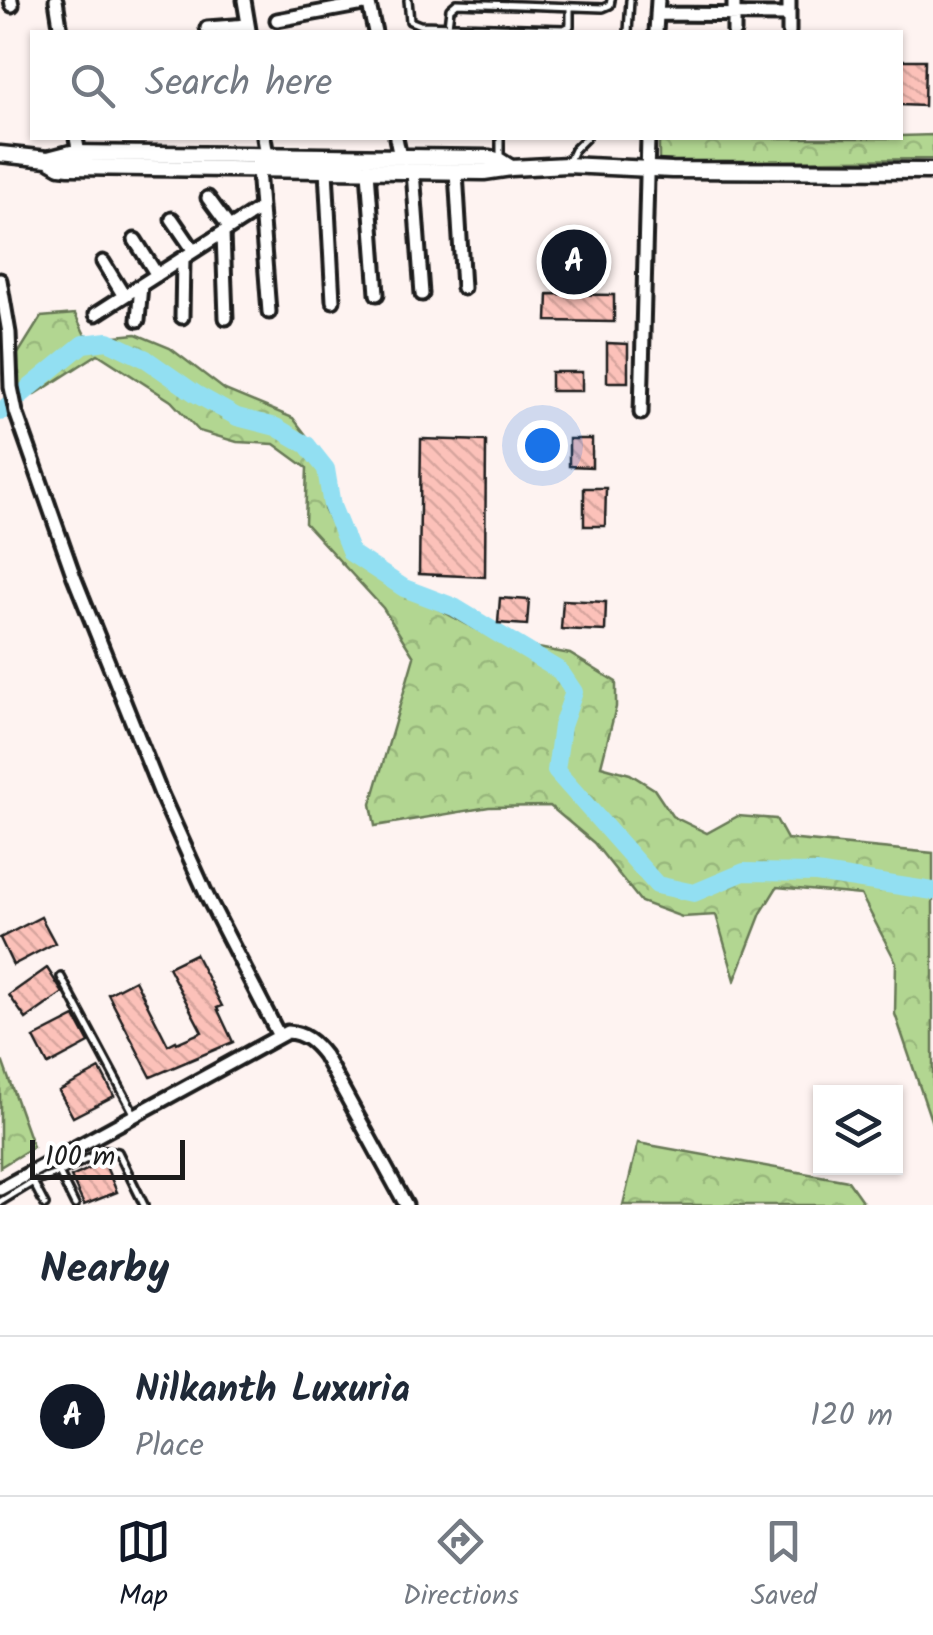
<!DOCTYPE html>
<html lang="en">
<head>
<meta charset="utf-8">
<style>
  :root { --surface:#fff; --page:#f6f6f7; --text:#1f2937; --muted:#747a83; --line:#e0e1e3; --accent:#111827 }
  body { margin:0; font-family:Kalam,sans-serif; background:var(--page); color:var(--text) }
  .controls { position:absolute; right:30px; bottom:30px; display:grid; overflow:hidden; border-radius:0px; box-shadow:0 2px 8px #0004 }
  .controls button { width:90px; height:90px; display:grid; place-items:center; padding:0; border:0; border-bottom:2px solid var(--line); background:var(--surface); color:var(--text); font:50px sans-serif }
  .scale { position:absolute; left:30px; bottom:25px; width:155px; box-sizing:border-box; padding-left:10px; border:5px solid #1c1c1c; border-top:0; font-size:28px; line-height:35px; white-space:nowrap; color:#1c1c1c; -webkit-text-stroke:8px #fff; paint-order:stroke }
  .you { position:absolute; left:542px; top:445px; width:35px; height:35px; margin:-25px; border:8px solid #fff; border-radius:50%; background:#1a73e8; box-shadow:0 0 0 15px #1a73e833 }
  .badge { display:grid; place-items:center; width:65px; height:65px; border-radius:50%; background:var(--accent); color:#fff; font-size:32px; font-weight:700 }
  .pin { position:absolute; translate:-50% -50%; border:5px solid #fff; box-shadow:0 2px 10px #0006 }
  .list { margin:0; padding:0; list-style:none }
  h2 { display:flex; justify-content:space-between; align-items:center; height:130px; margin:0; padding:0 40px; font-size:42px }
  h2 small { font-size:32px; font-weight:400; color:var(--muted) }
  .list li { display:grid; grid-template-columns:65px 1fr auto; gap:30px; align-items:center; box-sizing:border-box; height:160px; padding:0 40px; border-top:2px solid var(--line) }
  .list b { display:block; font-size:38px; white-space:nowrap }
  .list p { margin:0; font-size:32px; white-space:nowrap; color:var(--muted) }
  .list em { font-size:32px; font-style:normal; color:var(--muted) }
  .icon { flex:none; width:55px; height:55px; fill:none; stroke:currentColor; stroke-width:2; stroke-linecap:round; stroke-linejoin:round }
  .map { position:relative; flex:none; width:933px; height:1205px; overflow:hidden }
  .search { position:absolute; background:var(--surface); box-shadow:0 2px 8px #0004; left:30px; right:30px; top:30px; height:110px; display:flex; align-items:center; gap:25px; box-sizing:border-box; padding:0 35px; border-radius:0px; color:var(--muted); font-size:38px }
  .sheet { height:290px; background:var(--surface) }
  nav { display:flex; justify-content:space-around; align-items:center; box-sizing:border-box; height:140px; border-top:2px solid var(--line); background:var(--surface); font-size:28px; color:var(--muted) }
  nav a { display:grid; justify-items:center; gap:5px }
  nav .on { color:var(--accent) }
  .map>svg:first-child { display:block }
  .forest { fill:url(#forest-crowns); stroke:#677956; stroke-width:2.5 }
  .lines { fill:none; stroke-linecap:round; stroke-linejoin:round }
  .river { stroke:#92dff2; stroke-width:18 }
  .building { fill:url(#building-back-hatch); stroke:#1c1c1c; stroke-width:2.5 }
  .service-casing { stroke:#1c1c1c; stroke-width:12 }
  .minor-casing { stroke:#1c1c1c; stroke-width:19 }
  .tertiary-casing { stroke:#1c1c1c; stroke-width:21 }
  .service { stroke:#fff; stroke-width:5 }
  .minor { stroke:#fff; stroke-width:11 }
  .tertiary { stroke:#fff; stroke-width:14 }
</style>
</head>
<body>
<div class="map">
<svg width="933" height="1205" viewBox="0 0 933 1205">
  <defs>
    <pattern id="forest-crowns" width="20" height="18" patternUnits="userSpaceOnUse" patternTransform="scale(2.5)"><rect width="20" height="18" fill="#b2d691"/><path d="M2 6a3 3 0 1 1 6 0M12 15a3 3 0 1 1 6 0" fill="none" stroke="#98b77c"/></pattern>
    <pattern id="building-back-hatch" width="6" height="6" patternUnits="userSpaceOnUse" patternTransform="scale(2.5)"><rect width="6" height="6" fill="#fcc1b9"/><path d="M-1 5l2 2M0 0l6 6M5-1l2 2" fill="none" stroke="#d7a59e"/></pattern>
  </defs>
  <rect width="100%" height="100%" fill="#fef3f1"/>
  <filter id="ink" filterUnits="userSpaceOnUse"><feTurbulence type="fractalNoise" baseFrequency=".01" numOctaves="2"/><feDisplacementMap in="SourceGraphic" scale="20" xChannelSelector="R" yChannelSelector="G"/><feConvolveMatrix kernelMatrix="1 2 1 2 8 2 1 2 1" color-interpolation-filters="sRGB"/></filter>
  <g filter="url(#ink)">
    <path class="forest" d="M933 135V159L659 162V138H900L901 136Z
      M75 314 85 335 94 338 136 334 170 348 225 390 293 418 326 461 324 509 347 555 377 576 496 640 570 654 616 682V707L601 766 630 774 654 789 672 816 707 833 738 816 776 819 787 839 933 853V1126L895 1014 896 962 861 895 777 887 761 913 735 980 716 915 682 917 641 902 594 843 550 806 489 807 375 826 371 804 414 657 383 608 305 523 307 468 274 444 237 442 199 431 171 401 98 354 34 395 18 387 16 357 41 317Z
      M3 1063 33 1147 0 1167V1066Z
      M638 1143 848 1181 865 1205H623Z"/>
    <g class="lines">
      <path class="river" d="M0 412 83 344 108 341 146 359 196 394 237 417 276 427 307 445 326 469 332 506 351 553 404 588 454 607 560 671 574 692 562 726 556 771 657 885 694 893 744 872 816 873 933 891"/>
    </g>
    <path class="building" d="M900 60H925L924 106 900 105Z
      M575 234 586 235 584 278 563 276 564 247Z
      M548 294 614 295V322L547 321Z
      M607 343 628 344V382H607Z
      M551 372H582V391H551Z
      M421 439 486 441 485 577 419 574Z
      M569 439H592V467L569 466Z
      M584 488H606L605 526H584Z
      M500 598 529 600 527 625 498 623Z
      M563 600 606 602 605 631 561 629Z
      M41 917 55 943 13 965 0 938Z
      M195 954 222 1006 217 1008 233 1042 151 1077 108 994 135 980 168 1045 176 1041 177 1043 202 1032 168 967Z
      M47 968 63 993 26 1019 9 995Z
      M75 1017 89 1043 48 1065 34 1038Z
      M100 1069 114 1096 73 1117 59 1091Z
      M104 1162 117 1192 84 1205 71 1177Z"/>
    <g class="lines">
      <defs>
        <path id="service" d="M408 0 410 21 420 25 564 29 570 26V7
          M448 26 450 9 457 3 603 8 610 5 611 0
          M628 32 630 0
          M500 138V159
          M568 163 574 150 586 138
          M61 977 135 1115
          M59 1173 75 1205
          M33 1182 45 1205
          M0 1202 33 1182 59 1173 105 1150 118 1152 144 1205"/>
        <path id="minor" d="M11 0 12 5
          M56 0 61 32
          M244 0 249 30
          M368 0 375 32
          M734 0V32
          M657 14 789 15
          M277 20 369 3
          M207 28 248 25
          M656 32 658 0
          M789 32V0
          M76 138 79 153
          M264 138 267 155
          M396 138 400 157
          M258 169 269 312
          M326 170 333 301
          M368 171 377 294
          M413 171 422 294
          M456 172 463 288
          M208 198 230 228
          M172 219 194 251
          M223 233 226 318
          M135 240 157 275
          M103 262 124 296
          M0 280 9 333 11 387 16 412 74 577 161 794 207 896 279 1036
          M96 314 261 208
          M182 317 183 258
          M138 320 141 285
          M641 413 648 138
          M0 1189 287 1032C304 1033 314 1042 324 1055L406 1205"/>
        <path id="tertiary" d="M0 154 48 159 60 166 69 167 484 172 511 168 567 165 672 170 933 171
          M48 159 71 153 490 158 500 161 511 168"/>
      </defs>
      <use href="#service" class="service-casing"/>
      <use href="#minor" class="minor-casing"/>
      <use href="#tertiary" class="tertiary-casing"/>
      <use href="#service" class="service"/>
      <use href="#minor" class="minor"/>
      <use href="#tertiary" class="tertiary"/>
    </g>
  </g>
</svg>
<div class="controls">
<button><svg class="icon" aria-label="layers" viewBox="0 0 24 24"><path d="M12 4l9 5-9 5-9-5zM3 14l9 5 9-5"/></svg></button>
</div>
<div class="scale">100 m</div>
<div class="you"></div>
<div class="pin badge" style="left:574px;top:262px">A</div>
<div class="search"><svg class="icon" aria-label="search" viewBox="0 0 24 24"><circle cx="10" cy="10" r="6"/><path d="M15 15l6 6"/></svg>Search here</div>
</div>
<section class="sheet">
<h2>Nearby<small></small></h2>
<ul class="list">
<li><span class="badge">A</span><div><b>Nilkanth Luxuria</b><p>Place</p></div><em>120 m</em></li>
</ul>
</section>
<nav>
<a class="on"><svg class="icon" aria-label="map" viewBox="0 0 24 24"><path d="M3 6l6-2 6 2 6-2v14l-6 2-6-2-6 2zM9 4v14M15 6v14"/></svg>Map</a>
<a><svg class="icon" aria-label="directions" viewBox="0 0 24 24"><path d="M12 3l9 9-9 9-9-9zM9 14v-3h6M13 9l2 2-2 2"/></svg>Directions</a>
<a><svg class="icon" aria-label="saved" viewBox="0 0 24 24"><path d="M7 4h10v16l-5-4-5 4z"/></svg>Saved</a>
</nav>
</body>
</html>
